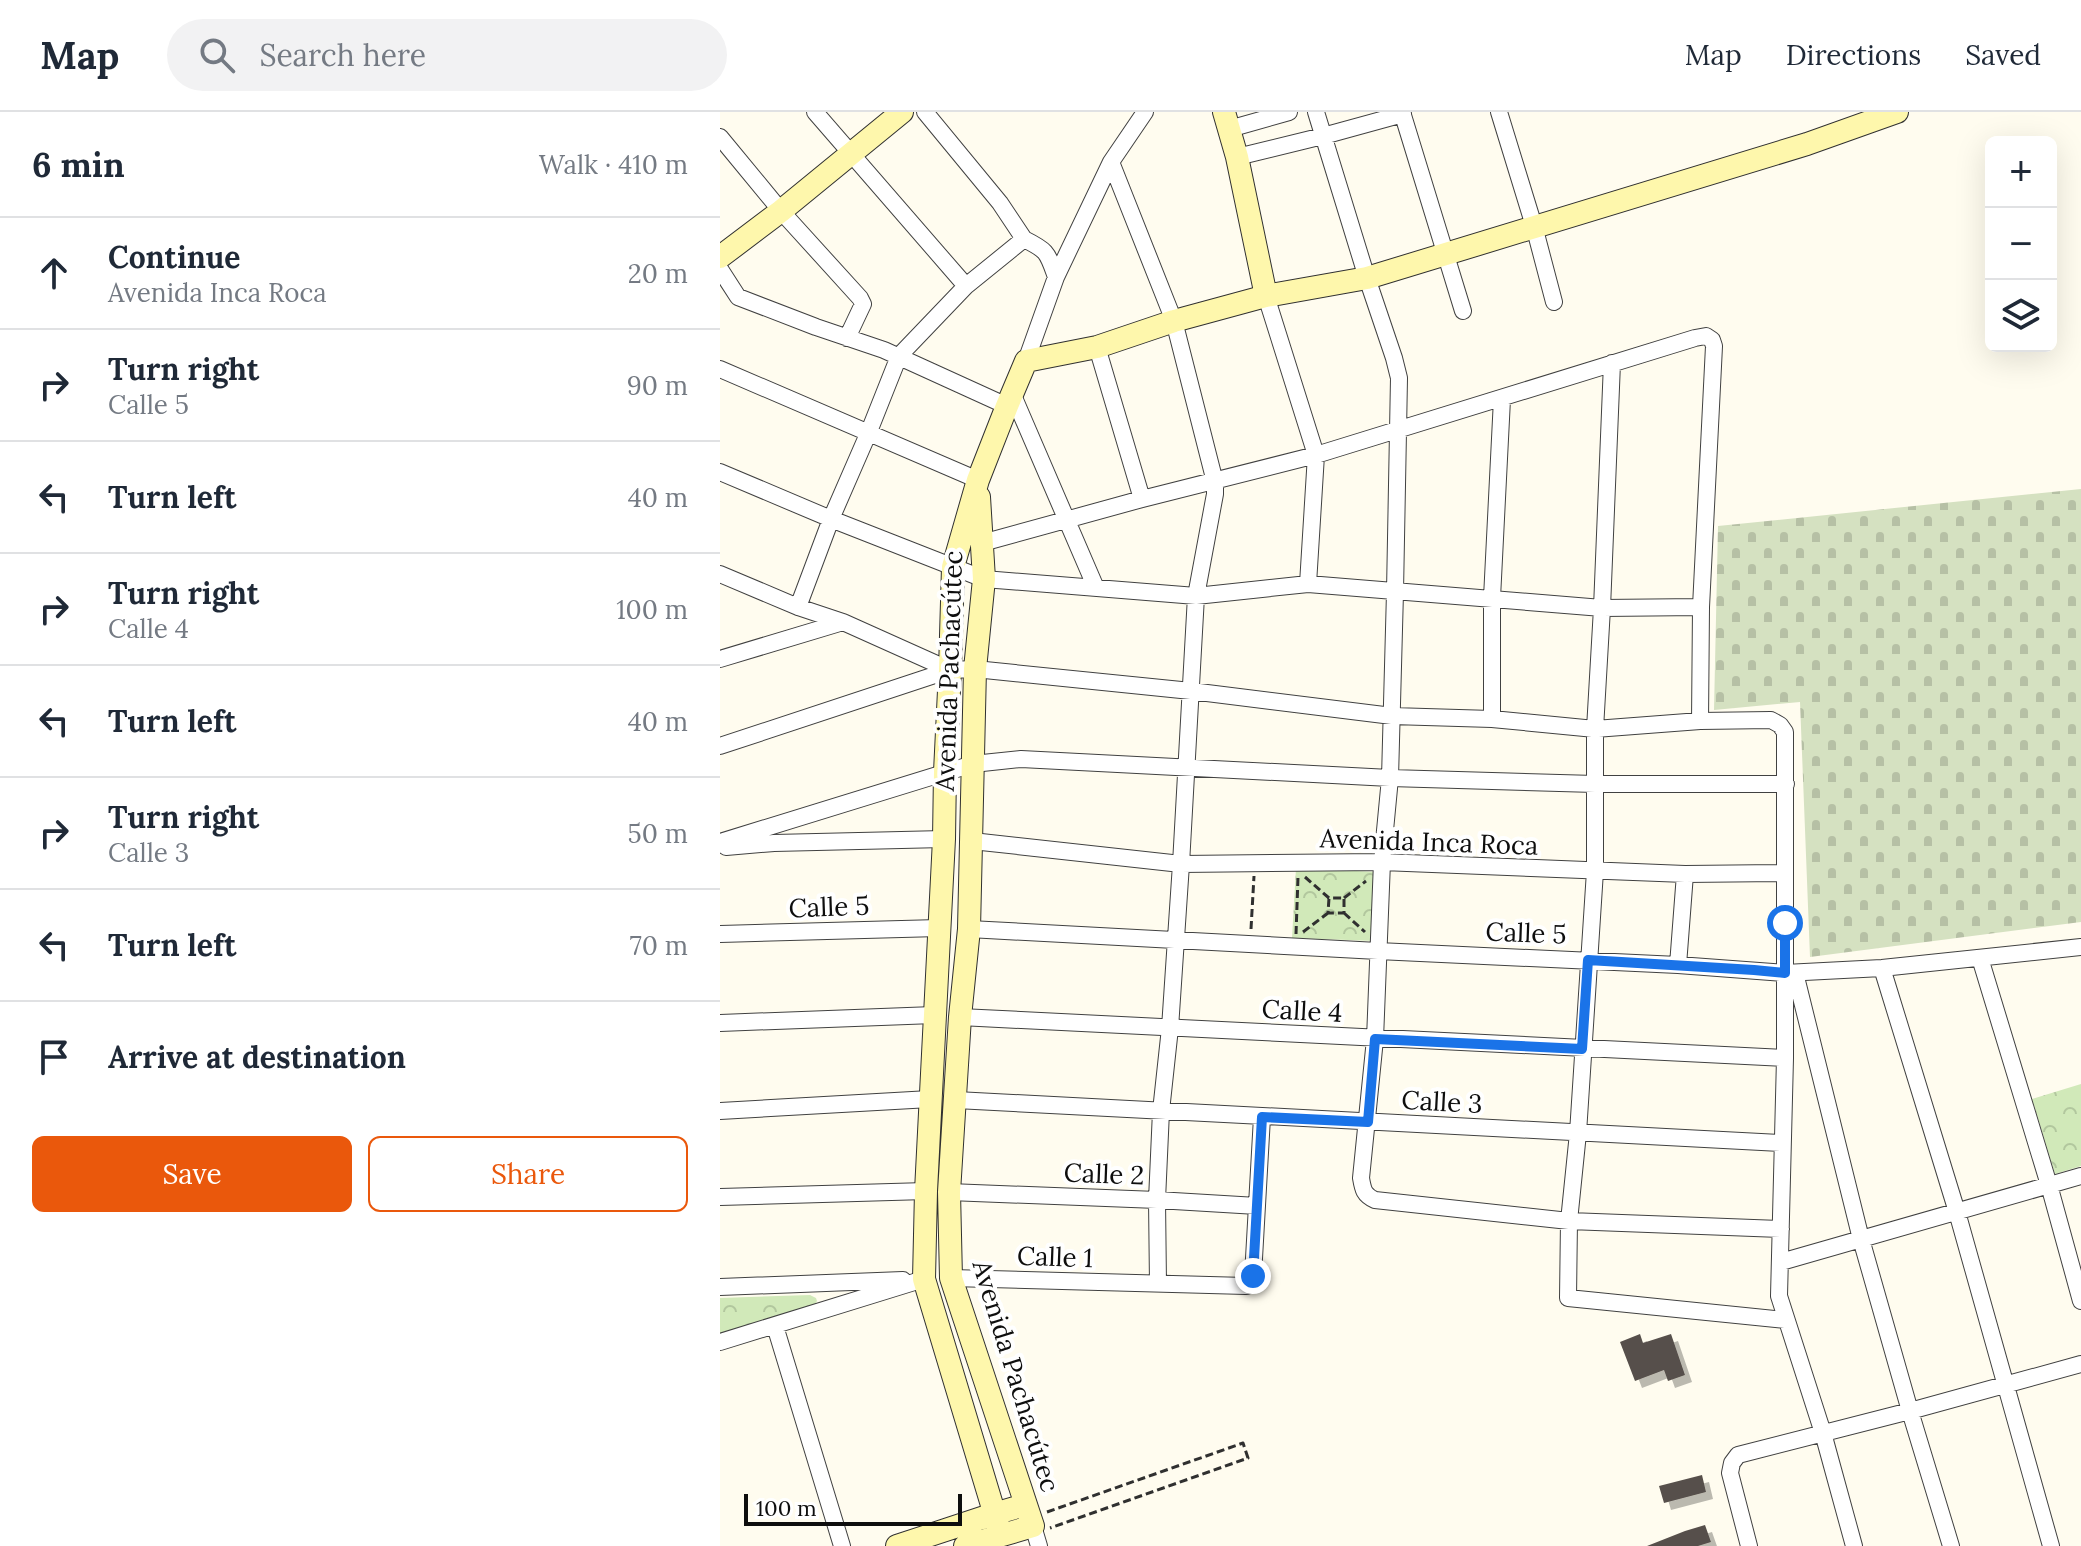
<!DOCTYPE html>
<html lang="en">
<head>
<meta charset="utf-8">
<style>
  :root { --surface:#fff; --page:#f2f2f3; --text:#1f2937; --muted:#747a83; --line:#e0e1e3; --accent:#ea580c }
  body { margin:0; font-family:Lora,serif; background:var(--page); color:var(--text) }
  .controls { position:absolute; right:24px; top:24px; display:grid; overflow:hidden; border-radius:12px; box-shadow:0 8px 32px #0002 }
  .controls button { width:72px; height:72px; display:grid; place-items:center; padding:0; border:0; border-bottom:2px solid var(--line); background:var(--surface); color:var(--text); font:40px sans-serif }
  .scale { position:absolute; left:24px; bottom:20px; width:218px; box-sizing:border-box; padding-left:8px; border:4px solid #0e0e0e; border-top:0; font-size:22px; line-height:28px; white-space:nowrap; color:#0e0e0e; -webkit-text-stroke:6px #fff; paint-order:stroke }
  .stop { position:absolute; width:24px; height:24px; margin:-18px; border:6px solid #1a73e8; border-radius:50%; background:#fff }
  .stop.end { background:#1a73e8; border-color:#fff; box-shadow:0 2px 8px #0008 }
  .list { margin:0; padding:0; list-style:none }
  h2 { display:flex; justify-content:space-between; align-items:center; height:104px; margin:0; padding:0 32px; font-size:34px }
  h2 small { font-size:26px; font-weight:400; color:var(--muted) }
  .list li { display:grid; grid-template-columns:52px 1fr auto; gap:24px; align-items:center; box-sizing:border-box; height:112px; padding:0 32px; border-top:2px solid var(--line) }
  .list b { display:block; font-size:30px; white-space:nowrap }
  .list p { margin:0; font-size:26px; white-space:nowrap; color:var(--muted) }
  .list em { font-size:26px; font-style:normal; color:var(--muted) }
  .actions { display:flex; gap:16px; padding:24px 32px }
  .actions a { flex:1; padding:18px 0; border:2px solid var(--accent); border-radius:12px; text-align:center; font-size:28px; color:var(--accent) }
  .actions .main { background:var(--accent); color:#fff }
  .icon { flex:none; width:44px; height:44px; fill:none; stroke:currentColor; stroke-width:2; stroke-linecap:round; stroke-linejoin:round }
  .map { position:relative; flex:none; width:1361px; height:1434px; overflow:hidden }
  header { display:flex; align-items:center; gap:48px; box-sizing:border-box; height:112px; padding:0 40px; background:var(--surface); border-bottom:2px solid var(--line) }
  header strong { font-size:38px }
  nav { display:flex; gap:44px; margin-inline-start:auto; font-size:28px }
  .search { width:560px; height:72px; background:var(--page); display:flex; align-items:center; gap:20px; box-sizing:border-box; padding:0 28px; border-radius:44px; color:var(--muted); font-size:30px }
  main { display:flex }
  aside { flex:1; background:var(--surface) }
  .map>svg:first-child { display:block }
  .cemetery { fill:url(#cemetery-stones) }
  .park { fill:url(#park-crowns) }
  .building { fill:#57504b; filter:url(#shadow) }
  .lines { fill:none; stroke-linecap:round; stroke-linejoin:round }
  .street-casing { stroke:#414141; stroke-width:18 }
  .secondary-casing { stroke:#303030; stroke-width:24 }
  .path { stroke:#303030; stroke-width:3; stroke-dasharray:8 4; stroke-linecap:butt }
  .street { stroke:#fff; stroke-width:16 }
  .secondary { stroke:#fef7ac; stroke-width:22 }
  .route { stroke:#1a73e8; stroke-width:10 }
  .labels { text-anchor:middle; stroke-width:8; stroke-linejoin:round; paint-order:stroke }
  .street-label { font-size:26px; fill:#0e0e0e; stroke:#fff }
</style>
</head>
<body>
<header>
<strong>Map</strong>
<div class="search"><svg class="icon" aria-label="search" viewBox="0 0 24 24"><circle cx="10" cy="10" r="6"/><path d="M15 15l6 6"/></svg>Search here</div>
<nav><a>Map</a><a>Directions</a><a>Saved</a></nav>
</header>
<main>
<aside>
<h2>6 min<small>Walk · 410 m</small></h2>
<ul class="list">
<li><svg class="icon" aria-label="ahead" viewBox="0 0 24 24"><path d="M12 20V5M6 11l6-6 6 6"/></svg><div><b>Continue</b><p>Avenida Inca Roca</p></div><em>20 m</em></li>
<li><svg class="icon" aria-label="right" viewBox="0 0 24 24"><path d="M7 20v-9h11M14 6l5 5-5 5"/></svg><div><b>Turn right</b><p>Calle 5</p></div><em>90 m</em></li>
<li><svg class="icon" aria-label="left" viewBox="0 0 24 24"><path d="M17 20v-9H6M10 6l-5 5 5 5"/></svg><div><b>Turn left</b></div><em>40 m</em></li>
<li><svg class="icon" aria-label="right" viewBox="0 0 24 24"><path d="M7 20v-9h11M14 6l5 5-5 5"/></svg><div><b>Turn right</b><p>Calle 4</p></div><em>100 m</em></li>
<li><svg class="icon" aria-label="left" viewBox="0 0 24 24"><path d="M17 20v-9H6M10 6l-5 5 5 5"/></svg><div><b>Turn left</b></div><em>40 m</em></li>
<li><svg class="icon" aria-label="right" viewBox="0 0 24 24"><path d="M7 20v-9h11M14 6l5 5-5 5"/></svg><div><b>Turn right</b><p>Calle 3</p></div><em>50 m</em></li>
<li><svg class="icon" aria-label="left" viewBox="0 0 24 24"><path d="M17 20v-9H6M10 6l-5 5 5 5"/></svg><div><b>Turn left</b></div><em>70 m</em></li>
<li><svg class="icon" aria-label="arrive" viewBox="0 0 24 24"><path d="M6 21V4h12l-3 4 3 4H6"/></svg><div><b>Arrive at destination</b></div></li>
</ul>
<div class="actions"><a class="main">Save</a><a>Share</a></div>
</aside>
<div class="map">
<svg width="1361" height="1434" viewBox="0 0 1361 1434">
  <defs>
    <pattern id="cemetery-stones" width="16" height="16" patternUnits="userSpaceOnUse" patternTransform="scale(2)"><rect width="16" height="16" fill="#d5e1c1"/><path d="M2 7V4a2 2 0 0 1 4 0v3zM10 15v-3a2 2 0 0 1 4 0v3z" fill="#b6c0a5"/></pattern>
    <pattern id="park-crowns" width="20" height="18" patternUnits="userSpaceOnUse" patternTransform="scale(2)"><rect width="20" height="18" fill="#d1e9b9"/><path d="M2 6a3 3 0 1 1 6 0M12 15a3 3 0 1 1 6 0" fill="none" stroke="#b2c79e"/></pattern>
    <filter id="shadow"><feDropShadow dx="7" dy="7" stdDeviation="0" flood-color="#0004"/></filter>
  </defs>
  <rect width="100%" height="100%" fill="#fffcef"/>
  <path class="cemetery" d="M1361 377V810L1090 845 1080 590 994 598 998 414Z"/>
  <path class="park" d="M576 756 657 760 655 829 572 826Z
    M1361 972V1054L1335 1062 1312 987Z
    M90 1183 96 1186 97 1189 94 1194 0 1223V1186Z"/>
  <path class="building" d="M920 1222 923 1231 951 1222 965 1263 948 1269 944 1258 915 1269 900 1230Z
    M982 1363 986 1380 944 1391 939 1374Z
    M985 1413 991 1430 978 1434H927L965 1419Z"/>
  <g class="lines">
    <defs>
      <path id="street" d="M205 0 280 91 304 127 246 174
        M596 0 647 166 674 246 679 266 675 480 670 666 662 750 655 927 641 1066C643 1078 644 1083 655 1088L849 1109 1061 1117
        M682 0 743 199
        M779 0 814 114 834 190
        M509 17 569 0
        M0 25 61 99 140 186 143 192 127 226
        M517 45 603 24 683 2
        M391 50 454 209 495 370V382L476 484 461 752 450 916 441 999 437 1088 438 1172
        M304 127C328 139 327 140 336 165
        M0 157 18 185 96 215 164 238 287 294
        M546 184 596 343 588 472
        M377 235 422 387
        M306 249 336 165 391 50 425 0
        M892 251 882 496 875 617V759L858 1021 849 1109 848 1186 1065 1208
        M0 257 258 368
        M292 281 376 476
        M0 360 111 407 264 467 476 484 588 472 882 496 981 495
        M262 431 422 387 596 343 975 226 986 224 992 228 994 234 981 495 980 609 1051 608 1060 613 1065 620V761
        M0 462 78 495 123 510 230 558
        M78 495 111 407 148 322 179 244 246 174 95 0
        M0 547 123 510
        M772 607V486L782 287
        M0 634 230 558 255 557 471 579 672 604 772 607 875 617 980 609
        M252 729 461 752 662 750 965 762 1065 761V946L1059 1184 1103 1321 1134 1434
        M0 730 253 652 301 647 670 666 875 672H1066
        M6 735 54 731 224 727
        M249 817 658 839 958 853 1065 861 1162 856 1361 835
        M0 822 219 816
        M1260 846 1329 1073 1361 1189
        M958 853 965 762
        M1162 856 1237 1100 1331 1434
        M1075 861 1141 1127 1190 1299 1231 1434
        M240 905 1065 946
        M0 911 214 903
        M236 988 1062 1031
        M0 999 210 987
        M229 1080 437 1088 537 1094
        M0 1085 206 1079
        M1061 1150 1361 1064
        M231 1166 526 1174 533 1164 542 1005
        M0 1175 183 1168
        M55 1214 122 1434
        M0 1230 204 1167
        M313 1414 319 1434
        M1029 1434 1010 1361 1012 1351 1018 1343 1190 1299 1361 1252"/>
      <path id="secondary" d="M504 0 517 45 546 184
        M0 145 61 99 182 0
        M281 1423 204 1167 206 1079 224 727 225 660 230 558 233 455 258 368 287 294 306 249 377 235 454 209 546 184 647 166 1087 32 1177 0
        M177 1434 274 1402 305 1393
        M245 1434 313 1414 231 1166 229 1080 240 905 249 817 255 557 264 467 259 385"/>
    </defs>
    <use href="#street" class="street-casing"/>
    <use href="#secondary" class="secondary-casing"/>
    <path class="path" d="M585 765 609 786H624V801H608L609 786
      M624 786 646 769
      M624 801 645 820
      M531 817 534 764
      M583 820 608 801
      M576 822 578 765
      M327 1400 523 1331 528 1346 330 1416"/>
    <use href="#street" class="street"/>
    <use href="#secondary" class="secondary"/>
  </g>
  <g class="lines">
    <path class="route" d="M533 1164 542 1005 648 1010 655 927 862 937 868 848 1034 858 1065 861V811"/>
  </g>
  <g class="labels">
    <g class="street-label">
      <text transform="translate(229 559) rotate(-88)" y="9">Avenida Pachacútec</text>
      <text transform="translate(709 730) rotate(2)" y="9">Avenida Inca Roca</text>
      <text transform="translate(109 795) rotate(-2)" y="9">Calle 5</text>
      <text transform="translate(806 821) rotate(2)" y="9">Calle 5</text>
      <text transform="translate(582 899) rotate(3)" y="9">Calle 4</text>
      <text transform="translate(722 990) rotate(3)" y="9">Calle 3</text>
      <text transform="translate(384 1062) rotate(2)" y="9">Calle 2</text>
      <text transform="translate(335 1145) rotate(2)" y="9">Calle 1</text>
      <text transform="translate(296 1264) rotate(73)" y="9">Avenida Pachacútec</text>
    </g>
  </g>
</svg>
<div class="controls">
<button>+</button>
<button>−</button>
<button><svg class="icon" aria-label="layers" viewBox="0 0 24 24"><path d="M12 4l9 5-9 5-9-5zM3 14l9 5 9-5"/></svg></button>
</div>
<div class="scale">100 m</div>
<div class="stop" style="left:1065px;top:811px"></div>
<div class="stop end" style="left:533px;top:1164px"></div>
</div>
</main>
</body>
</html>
